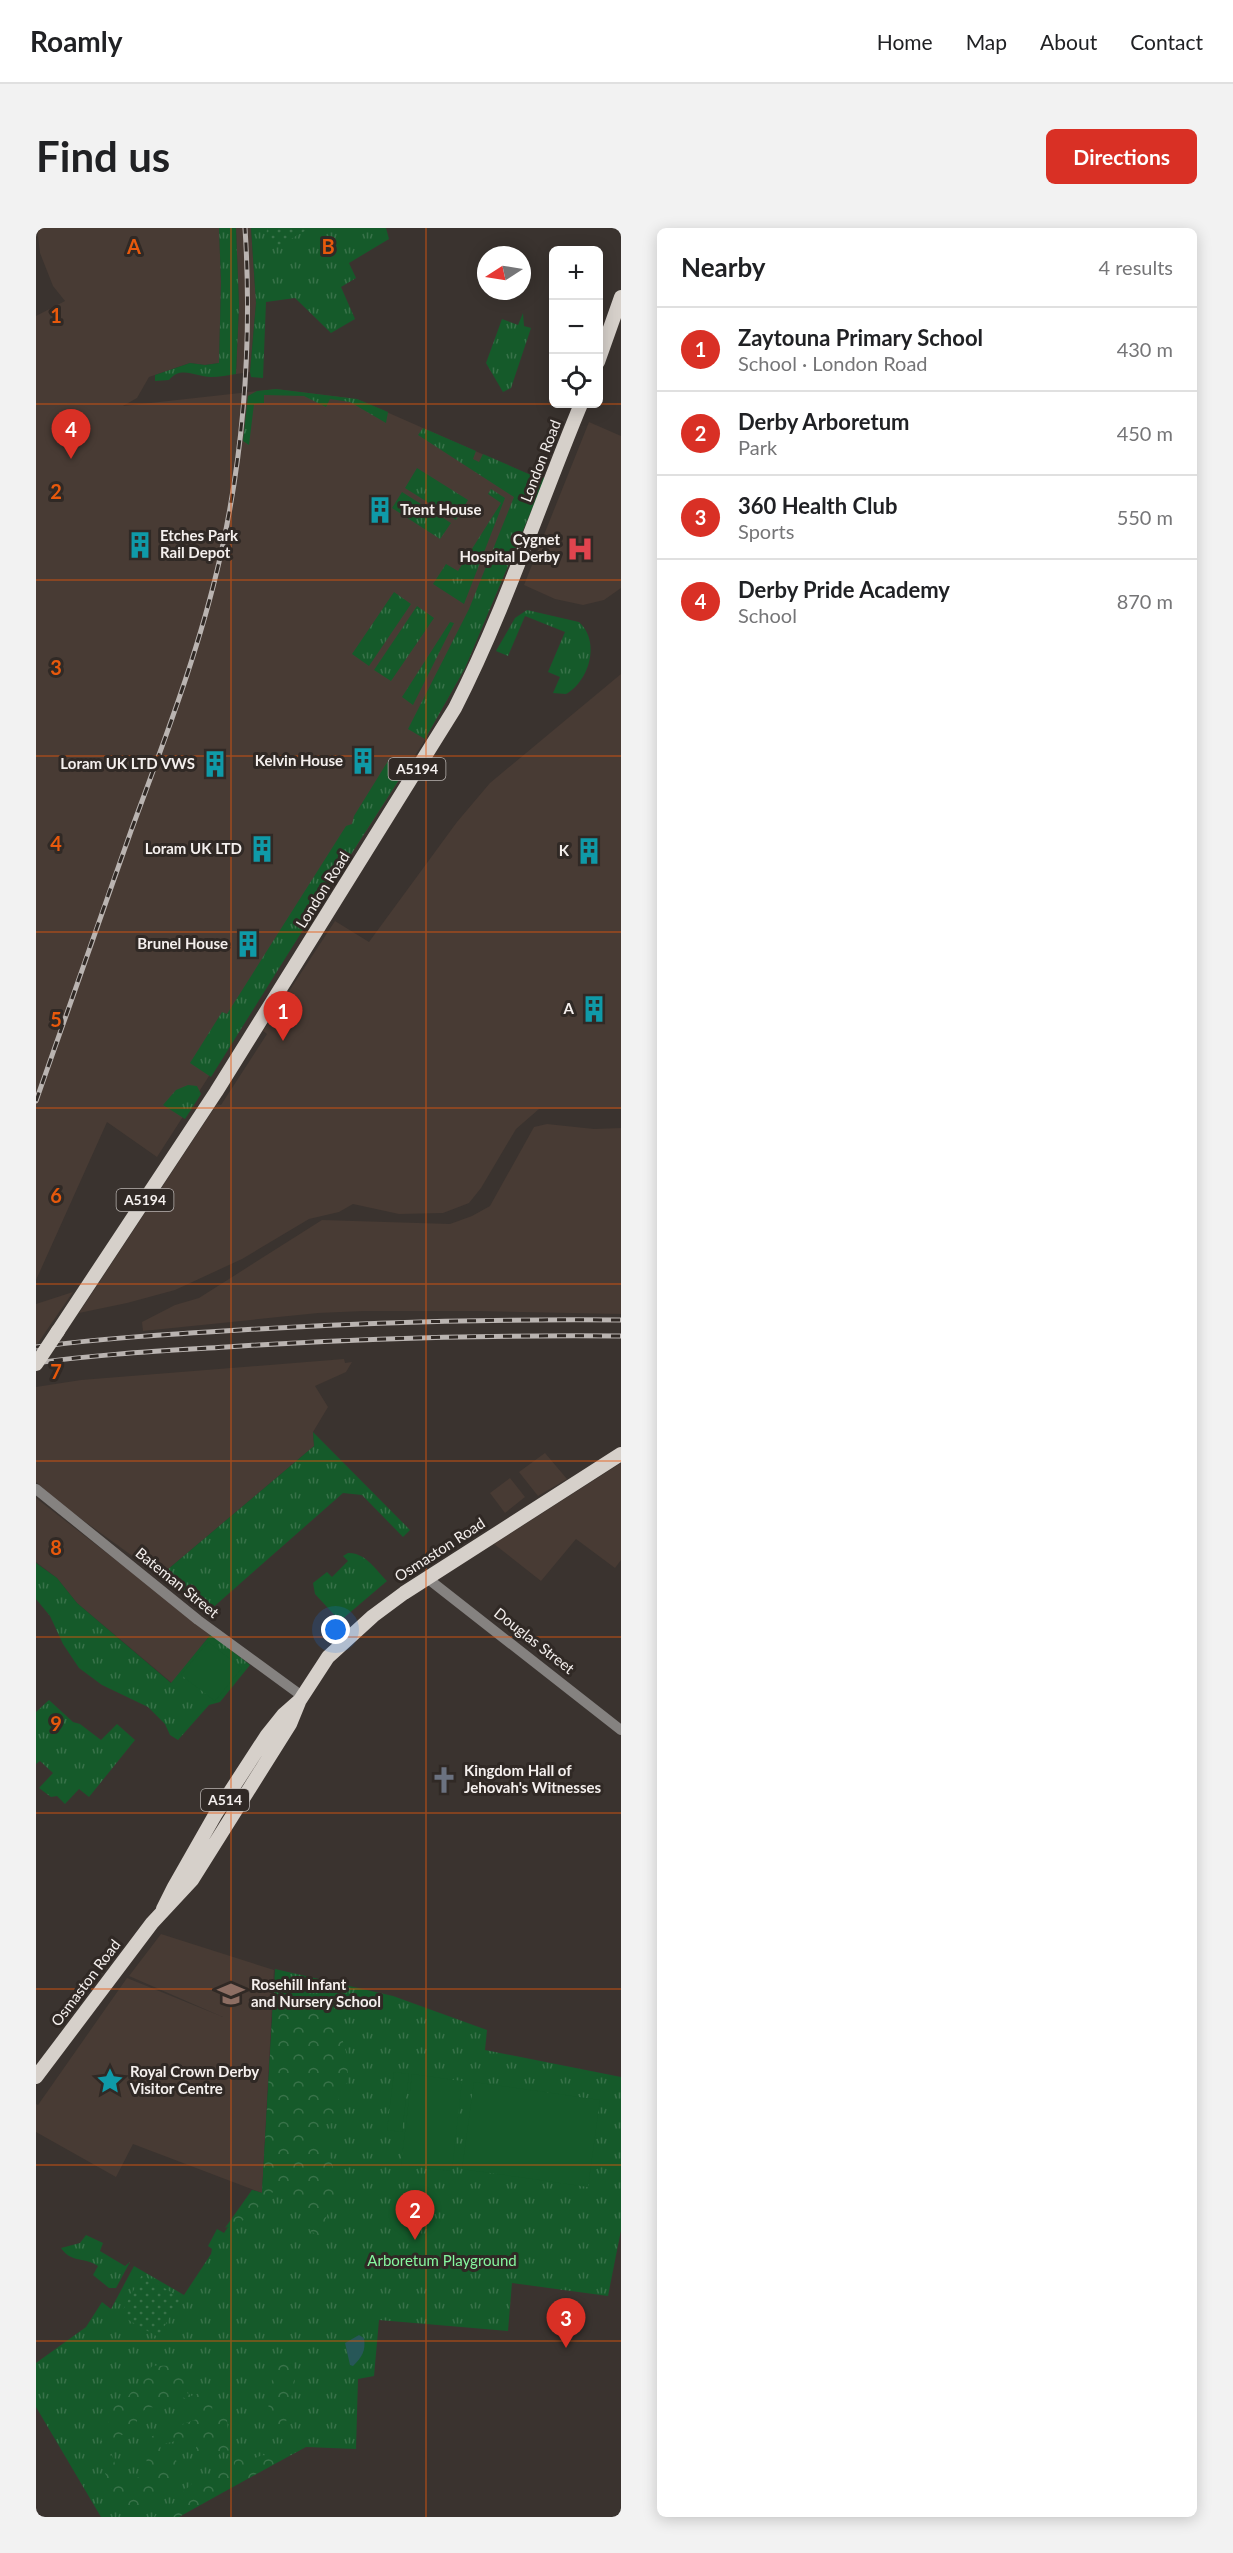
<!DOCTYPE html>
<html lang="en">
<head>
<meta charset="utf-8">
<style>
  :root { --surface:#fff; --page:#f2f2f2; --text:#202124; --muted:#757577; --line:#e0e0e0; --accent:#d93025 }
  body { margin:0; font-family:Lato,sans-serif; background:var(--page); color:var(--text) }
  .controls { position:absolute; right:18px; top:18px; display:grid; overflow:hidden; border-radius:9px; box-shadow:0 3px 15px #0003 }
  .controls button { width:54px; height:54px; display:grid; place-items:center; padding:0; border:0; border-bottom:2px solid var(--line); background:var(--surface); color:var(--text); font:30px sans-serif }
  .compass { position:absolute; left:441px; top:18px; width:54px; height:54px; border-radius:50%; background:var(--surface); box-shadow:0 3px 15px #0003; rotate:258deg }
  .you { position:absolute; left:300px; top:1402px; width:21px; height:21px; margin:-15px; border:4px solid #fff; border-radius:50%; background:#1a73e8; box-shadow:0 0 0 9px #1a73e833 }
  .badge { display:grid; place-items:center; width:39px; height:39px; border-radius:50%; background:var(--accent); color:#fff; font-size:20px; font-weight:700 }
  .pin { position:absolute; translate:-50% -50px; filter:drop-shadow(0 2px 3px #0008) }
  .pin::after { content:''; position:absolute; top:32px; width:21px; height:18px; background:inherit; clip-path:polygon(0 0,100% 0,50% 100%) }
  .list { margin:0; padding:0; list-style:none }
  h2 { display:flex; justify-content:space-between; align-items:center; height:78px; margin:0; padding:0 24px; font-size:26px }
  h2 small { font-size:20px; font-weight:400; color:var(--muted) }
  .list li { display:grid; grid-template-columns:39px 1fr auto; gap:18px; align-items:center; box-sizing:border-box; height:84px; padding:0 24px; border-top:2px solid var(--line) }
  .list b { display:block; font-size:22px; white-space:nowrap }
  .list p { margin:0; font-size:20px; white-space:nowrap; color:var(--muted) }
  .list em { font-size:20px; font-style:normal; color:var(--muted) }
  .icon { flex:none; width:33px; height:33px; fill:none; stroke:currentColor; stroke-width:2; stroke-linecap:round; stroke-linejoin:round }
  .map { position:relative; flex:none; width:585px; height:2289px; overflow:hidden; border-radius:9px }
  header { display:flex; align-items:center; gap:36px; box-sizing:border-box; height:84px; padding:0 30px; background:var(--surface); border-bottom:2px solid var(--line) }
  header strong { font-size:28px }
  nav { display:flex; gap:33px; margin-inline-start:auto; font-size:21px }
  .intro { display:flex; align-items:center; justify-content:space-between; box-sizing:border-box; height:144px; padding:0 36px }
  h1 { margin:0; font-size:42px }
  .button { padding:15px 27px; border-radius:9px; background:var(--accent); color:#fff; font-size:21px; font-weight:700 }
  main { display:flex; gap:36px; padding:0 36px }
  aside { flex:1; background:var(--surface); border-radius:9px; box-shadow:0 3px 15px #0003 }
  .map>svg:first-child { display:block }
  .built { fill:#483b34 }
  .grass { fill:url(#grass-tufts) }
  .forest { fill:url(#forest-crowns) }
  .garden { fill:url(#garden-dots) }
  .pitch { fill:#155a2a }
  .water { fill:#275758 }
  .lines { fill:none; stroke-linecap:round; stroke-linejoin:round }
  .minor { stroke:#858280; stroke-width:10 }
  .major { stroke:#d6d0ca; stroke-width:14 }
  .rail-casing { stroke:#bab4b1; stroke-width:5 }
  .rail { stroke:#302925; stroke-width:3; stroke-dasharray:9; stroke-linecap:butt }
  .major-bridge { stroke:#d6d0ca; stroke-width:14 }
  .grid { fill:none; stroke:#e8590c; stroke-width:1.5; stroke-opacity:0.55 }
  .labels { text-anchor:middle; stroke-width:6; stroke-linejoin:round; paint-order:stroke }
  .shield { fill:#302925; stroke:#b9b4b1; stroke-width:1.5 }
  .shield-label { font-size:14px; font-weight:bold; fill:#f4efed }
  .street-label { font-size:15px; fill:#f4efed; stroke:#302925 }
  .poi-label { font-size:15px; font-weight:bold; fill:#f4efed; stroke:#302925; text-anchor:end }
  .park-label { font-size:15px; fill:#86f79f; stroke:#302925 }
  .grid-label { font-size:20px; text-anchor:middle; font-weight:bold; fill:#e8590c; stroke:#302925; stroke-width:6; stroke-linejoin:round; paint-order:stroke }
</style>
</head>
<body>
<header>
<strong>Roamly</strong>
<nav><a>Home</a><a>Map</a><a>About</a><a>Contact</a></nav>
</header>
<div class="intro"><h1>Find us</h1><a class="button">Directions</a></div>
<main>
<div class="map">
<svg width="585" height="2289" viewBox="0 0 585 2289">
  <defs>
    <pattern id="grass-tufts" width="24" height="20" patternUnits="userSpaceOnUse" patternTransform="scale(1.5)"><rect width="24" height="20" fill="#155a2a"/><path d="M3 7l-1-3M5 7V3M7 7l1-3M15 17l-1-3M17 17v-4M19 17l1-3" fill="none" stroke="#387249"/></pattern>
    <pattern id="forest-crowns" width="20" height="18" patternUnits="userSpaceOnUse" patternTransform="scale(1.5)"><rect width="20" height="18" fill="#155a2a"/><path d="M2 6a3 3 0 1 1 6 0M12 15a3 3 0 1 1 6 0" fill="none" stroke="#387249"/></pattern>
    <pattern id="garden-dots" width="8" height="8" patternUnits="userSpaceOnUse" patternTransform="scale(1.5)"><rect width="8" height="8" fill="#155a2a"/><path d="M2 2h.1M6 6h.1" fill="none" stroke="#387249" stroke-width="1.8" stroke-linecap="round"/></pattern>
  </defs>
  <rect width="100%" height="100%" fill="#3a332f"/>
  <path class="built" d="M1 0H183L185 54 183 135 169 137 154 135 113 149 101 170 87 178 240 161 321 171 494 247 509 250 429 440 387 515 121 929 71 894 0 1052V88L29 73 17 58 4 25Z
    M200 0H215L220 75 214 144 200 146 203 77Z
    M553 194 585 208V360L568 372 547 377 519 371 488 357Z
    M585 446V881H503L480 901 445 960 433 975 407 985 363 986 317 976 303 984 273 991 206 1031 139 1062 91 1075 43 1085 181 876 185 877 231 806 227 803 299 693 333 714 421 594 454 555Z
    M511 896 558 901 585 900V1086L442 1083H328L282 1085 107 1103 106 1094 139 1077 163 1070 286 992 414 996 436 988 454 978 498 899Z
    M37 1064 17 1093 0 1118V1076Z
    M308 1131 309 1135 316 1134 310 1144 279 1158 292 1179 277 1204 278 1218 124 1348 26 1277 0 1254V1159L45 1152Z
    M509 1225 531 1251 502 1268 483 1244Z
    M585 1235V1332L579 1340 540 1311 505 1353 458 1316Z
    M474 1250 489 1269 469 1285 454 1265Z
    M0 1270 175 1406 136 1455 41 1375 21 1350 0 1334Z
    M125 1706 238 1742 226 1965 97 1916 80 1949 0 1904V1876L2 1877 91 1750 187 1789 93 1748Z"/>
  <path class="grass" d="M183 0H200L203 77 200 146C192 147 184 149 175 149 160 149 145 137 133 152L119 153V147L154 135 169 137 183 135 185 54Z
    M215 0H350L353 11 313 35 320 50 305 59 319 91 295 105 259 70 230 74 227 150 215 149 214 144 220 75Z
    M487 85 488 98 495 100 475 160 467 164 450 135 466 91 482 97Z
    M240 161 321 171 352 184 350 195 314 174 294 171 290 179 268 168 228 167V175L218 176 213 217 207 213 212 168 221 163Z
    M387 200 440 223 437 231 443 234 447 226 495 247 509 250 429 440 389 511 372 501 433 381 478 269 382 207Z
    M381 240 432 272 420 292 369 260Z
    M455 261 469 270 428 376 397 356 410 336 422 343 465 275 452 266Z
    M366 264 415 295 404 311 356 280Z
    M358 364 375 376 333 438 316 426Z
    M381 378 398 390 355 453 338 442Z
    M491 382 543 394C565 414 553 453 530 466L517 465 524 449 512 444 529 404 489 388 472 428 460 423 479 390Z
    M414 394 418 395 377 477 366 469Z
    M352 533 368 544 292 662 286 659 285 662 290 665 175 849 154 835 186 784 191 786 310 598 316 596 318 588Z
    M152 857 161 858 165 866 149 891 127 877 140 862Z
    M277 1204 374 1302 367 1309 326 1267 307 1265 173 1383 124 1348 278 1218Z
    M312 1325C329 1324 340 1342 351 1353L304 1393 279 1366 277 1355 291 1344 296 1349 312 1333 307 1328Z
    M0 1335 21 1350 41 1375 135 1455 175 1406 214 1437 184 1474 173 1477 142 1512 134 1507 129 1496 112 1479 66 1457 43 1440 27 1416 14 1388 0 1371Z
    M13 1472 37 1494 44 1496 65 1512 81 1496 99 1512 53 1569 43 1561 29 1576 21 1568 15 1569 3 1560 17 1545 4 1533 0 1536V1484Z
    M239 1741 357 1768 451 1802 449 1822 585 1849V2002L572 2068 476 2055 472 2103 343 2092 338 2148 322 2151 320 2221 270 2219 141 2289H65L0 2179V2135L50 2099 66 2074 75 2081 98 2038 148 2067 175 2026 176 2021 172 2018 181 2001 188 2005 216 1962 226 1965Z
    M50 2007 67 2015 64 2023 89 2038 94 2034 80 2060H73L57 2047 62 2038C49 2029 35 2035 25 2020L44 2015Z"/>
  <path class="forest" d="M237 1774 251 1780 280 1782 288 1785 305 1807 311 1827 312 1853 302 1870 305 1883 299 1895 286 1896 283 1925 292 1924 302 1955 284 2008 274 2003 272 1990 250 1974 245 1956 210 1991 189 2000 216 1962 226 1965Z
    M239 2128H257L259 2152 250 2194 241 2198 232 2182Z
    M117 2137C123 2139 127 2137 133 2138 147 2141 152 2152 151 2165L156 2168 166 2164 177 2170 176 2183 191 2191 192 2207 208 2222 213 2232 227 2227 237 2230 238 2236 143 2289H119L121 2286 130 2284C141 2272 150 2259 163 2250 174 2243 190 2248 198 2238L197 2223 187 2222 180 2230 174 2225 162 2227 158 2225 163 2212 155 2209 124 2217 125 2222 135 2227 147 2240C141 2250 131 2258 126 2268 119 2271 108 2278 99 2279 79 2280 72 2252 66 2237L76 2227 82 2245 90 2253 104 2249 111 2237 110 2227 103 2217 114 2209 166 2189 160 2174C151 2172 145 2167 135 2166L129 2180 112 2179 102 2188 99 2202 67 2214 65 2212 74 2198 71 2189 72 2181 89 2172Z"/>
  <path class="garden" d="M234 0H274L239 20C232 15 230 10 231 1Z
    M106 2047 145 2070 122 2109 84 2087Z"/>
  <path class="pitch" d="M172 1414 206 1440 179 1473 145 1447Z
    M358 1844 373 1846 366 1904 351 1902Z
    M376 1846 426 1853 416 1943 365 1937Z
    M438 1854 564 1872 552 1959 426 1941Z"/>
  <path class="water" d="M323 2107 328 2110C330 2123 326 2129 317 2138L314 2137 309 2115Z"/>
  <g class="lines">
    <path class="minor" d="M0 1261 162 1392 266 1468
      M391 1350 585 1502"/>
    <path class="major" d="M562 134 585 69
      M22 1103 180 864 419 480C469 382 503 277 545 176
      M127 1681 138 1659 179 1587 231 1507 247 1487 264 1472 292 1429 337 1388 368 1365 585 1226
      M0 1849 116 1695 156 1652 254 1496 263 1474"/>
    <defs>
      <path id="rail" d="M0 873C32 783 63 692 95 603 128 513 163 423 184 330 208 223 216 109 209 0
        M0 1119C68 1110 136 1106 204 1102 331 1094 458 1091 585 1092
        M0 1135C63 1126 126 1123 190 1119 322 1110 453 1107 585 1108"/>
    </defs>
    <use href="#rail" class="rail-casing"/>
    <use href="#rail" class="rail"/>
    <path class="major-bridge" d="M0 1136 22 1103"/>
  </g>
  <path class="grid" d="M195 0V2289M390 0V2289M0 176H585M0 352H585M0 528H585M0 704H585M0 880H585M0 1056H585M0 1233H585M0 1409H585M0 1585H585M0 1761H585M0 1937H585M0 2113H585"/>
  <defs>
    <symbol id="building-bare" viewBox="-9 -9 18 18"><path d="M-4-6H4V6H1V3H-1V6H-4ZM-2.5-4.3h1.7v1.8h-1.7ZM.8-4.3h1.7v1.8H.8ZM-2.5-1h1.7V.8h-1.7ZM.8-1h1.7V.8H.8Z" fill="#0f9aa8" stroke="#302925" stroke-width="2.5" paint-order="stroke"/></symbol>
    <symbol id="hospital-bare" viewBox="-9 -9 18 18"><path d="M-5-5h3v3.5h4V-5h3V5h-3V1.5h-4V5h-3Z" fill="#e0444e" stroke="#302925" stroke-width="2.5" paint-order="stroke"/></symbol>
    <symbol id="church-bare" viewBox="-9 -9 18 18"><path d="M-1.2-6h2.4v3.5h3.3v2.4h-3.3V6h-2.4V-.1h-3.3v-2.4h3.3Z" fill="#6b7280" stroke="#302925" stroke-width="2.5" paint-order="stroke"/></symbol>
    <symbol id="school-bare" viewBox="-9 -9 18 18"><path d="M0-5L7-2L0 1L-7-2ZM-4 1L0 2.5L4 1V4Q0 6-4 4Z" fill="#8d6e63" stroke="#302925" stroke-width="2.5" paint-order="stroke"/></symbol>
    <symbol id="sight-bare" viewBox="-9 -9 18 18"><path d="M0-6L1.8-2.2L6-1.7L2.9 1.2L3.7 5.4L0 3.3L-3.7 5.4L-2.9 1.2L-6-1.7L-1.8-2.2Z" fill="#0f9aa8" stroke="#302925" stroke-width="2.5" paint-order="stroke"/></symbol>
  </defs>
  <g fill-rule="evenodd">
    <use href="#building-bare" x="325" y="263" width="38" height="38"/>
    <use href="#building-bare" x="85" y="298" width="38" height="38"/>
    <use href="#hospital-bare" x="525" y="302" width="38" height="38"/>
    <use href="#building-bare" x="308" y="514" width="38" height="38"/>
    <use href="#building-bare" x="160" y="517" width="38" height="38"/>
    <use href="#building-bare" x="207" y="602" width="38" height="38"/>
    <use href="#building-bare" x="534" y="604" width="38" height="38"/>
    <use href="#building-bare" x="193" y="697" width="38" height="38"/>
    <use href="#building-bare" x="539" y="762" width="38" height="38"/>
    <use href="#church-bare" x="389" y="1533" width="38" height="38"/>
    <use href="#school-bare" x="176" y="1747" width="38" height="38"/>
    <use href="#sight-bare" x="55" y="1834" width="38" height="38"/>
  </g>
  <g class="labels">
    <g class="shield">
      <rect x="352.5" y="530" width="57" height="22" rx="4.5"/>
      <rect x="80.5" y="961" width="57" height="22" rx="4.5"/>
      <rect x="165" y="1561" width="48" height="22" rx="4.5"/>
    </g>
    <g class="shield-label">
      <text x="381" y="546">A5194</text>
      <text x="109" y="977">A5194</text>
      <text x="189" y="1577">A514</text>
    </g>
    <g class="street-label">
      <text transform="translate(505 233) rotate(-69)" y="5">London Road</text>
      <text transform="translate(287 662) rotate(-58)" y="5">London Road</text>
      <text transform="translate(404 1322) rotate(-33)" y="5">Osmaston Road</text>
      <text transform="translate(141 1355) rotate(39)" y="5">Bateman Street</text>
      <text transform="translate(498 1413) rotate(38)" y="5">Douglas Street</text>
      <text transform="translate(50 1755) rotate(-53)" y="5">Osmaston Road</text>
    </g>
    <g class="poi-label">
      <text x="364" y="287" text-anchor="start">Trent House</text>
      <text x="124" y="313" text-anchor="start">Etches Park<tspan x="124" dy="17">Rail Depot</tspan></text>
      <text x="524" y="317">Cygnet<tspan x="524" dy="17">Hospital Derby</tspan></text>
      <text x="307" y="538">Kelvin House</text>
      <text x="159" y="541">Loram UK LTD VWS</text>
      <text x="206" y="626">Loram UK LTD</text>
      <text x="533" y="628">K</text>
      <text x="192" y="721">Brunel House</text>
      <text x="538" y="786">A</text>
      <text x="428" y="1548" text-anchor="start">Kingdom Hall of<tspan x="428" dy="17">Jehovah's Witnesses</tspan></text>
      <text x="215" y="1762" text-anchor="start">Rosehill Infant<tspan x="215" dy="17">and Nursery School</tspan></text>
      <text x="94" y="1849" text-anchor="start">Royal Crown Derby<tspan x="94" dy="17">Visitor Centre</tspan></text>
    </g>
    <g class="park-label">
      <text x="406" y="2038">Arboretum Playground</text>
    </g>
  </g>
  <g class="grid-label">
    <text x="98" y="26">A</text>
    <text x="292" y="26">B</text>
    <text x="20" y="95">1</text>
    <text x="20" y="271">2</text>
    <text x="20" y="447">3</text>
    <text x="20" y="623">4</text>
    <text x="20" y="799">5</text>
    <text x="20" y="975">6</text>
    <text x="20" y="1151">7</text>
    <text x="20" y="1327">8</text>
    <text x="20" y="1503">9</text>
  </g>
</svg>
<div class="controls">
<button>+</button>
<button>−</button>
<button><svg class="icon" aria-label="locate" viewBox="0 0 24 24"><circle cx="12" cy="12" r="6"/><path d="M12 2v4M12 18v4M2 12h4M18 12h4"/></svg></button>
</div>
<svg class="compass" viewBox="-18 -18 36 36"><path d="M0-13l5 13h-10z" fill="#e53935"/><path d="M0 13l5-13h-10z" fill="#757577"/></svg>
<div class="you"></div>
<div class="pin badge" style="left:247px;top:813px">1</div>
<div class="pin badge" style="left:379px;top:2012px">2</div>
<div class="pin badge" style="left:530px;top:2120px">3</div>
<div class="pin badge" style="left:35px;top:231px">4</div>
</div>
<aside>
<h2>Nearby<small>4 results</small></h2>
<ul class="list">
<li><span class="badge">1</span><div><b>Zaytouna Primary School</b><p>School · London Road</p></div><em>430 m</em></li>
<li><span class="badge">2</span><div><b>Derby Arboretum</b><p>Park</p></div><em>450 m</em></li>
<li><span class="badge">3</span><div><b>360 Health Club</b><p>Sports</p></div><em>550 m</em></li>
<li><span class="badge">4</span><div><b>Derby Pride Academy</b><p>School</p></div><em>870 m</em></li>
</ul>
</aside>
</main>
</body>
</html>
